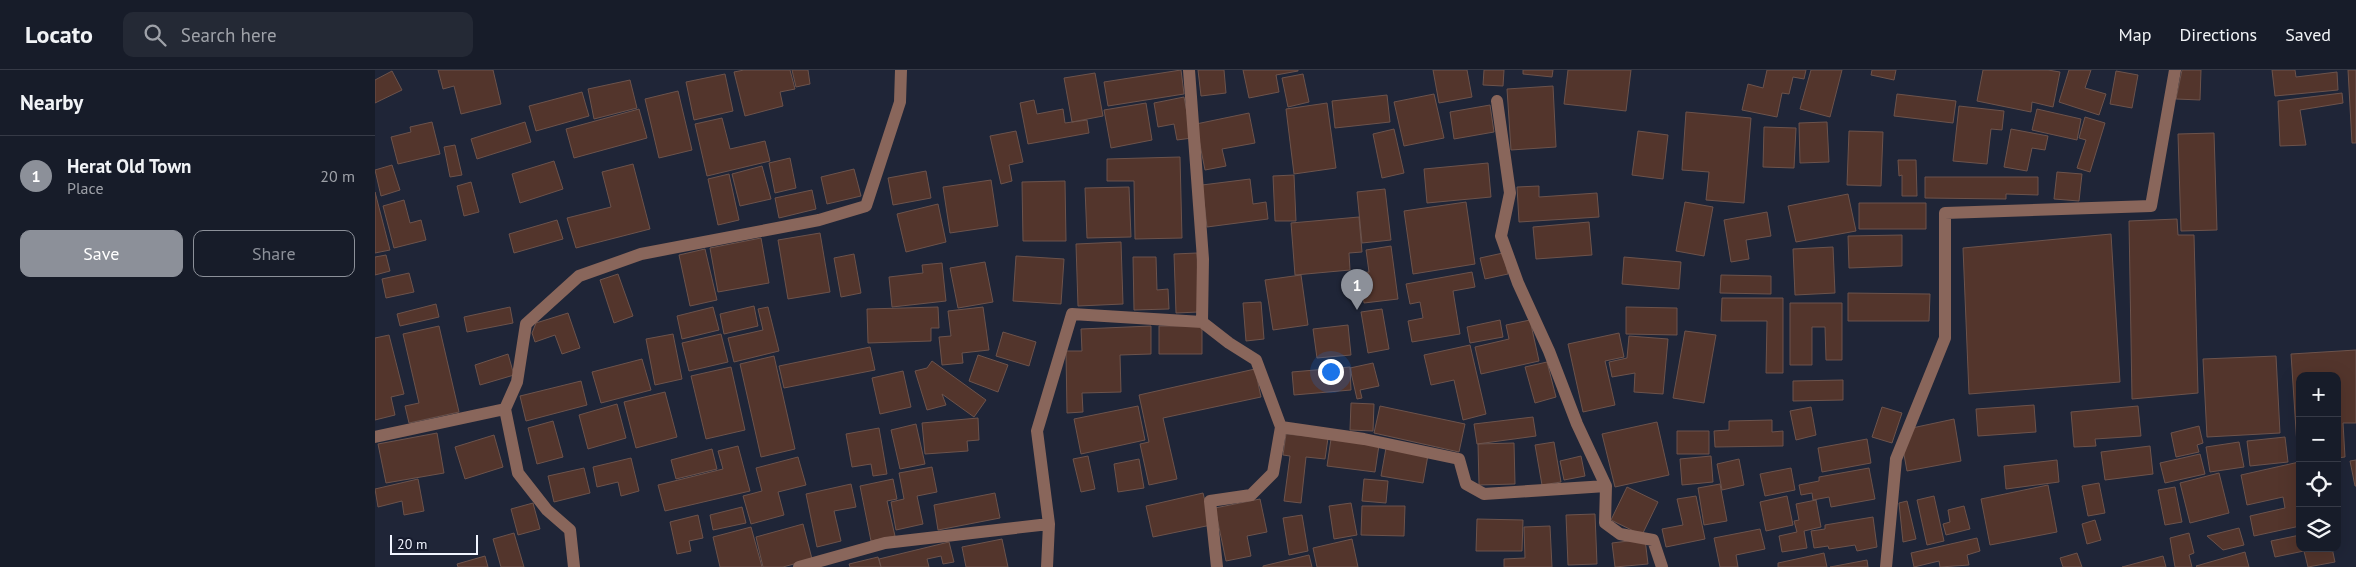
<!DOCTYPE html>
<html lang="en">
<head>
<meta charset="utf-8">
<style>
  :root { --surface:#171c29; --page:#242935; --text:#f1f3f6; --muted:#9ea1a8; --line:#363a46; --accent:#8c9099 }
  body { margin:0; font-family:"PT Sans",sans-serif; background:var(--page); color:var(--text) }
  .controls { position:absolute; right:15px; bottom:15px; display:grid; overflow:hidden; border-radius:10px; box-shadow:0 5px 20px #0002 }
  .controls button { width:45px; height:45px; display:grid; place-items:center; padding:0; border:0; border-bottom:1px solid var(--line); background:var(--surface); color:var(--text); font:25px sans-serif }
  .scale { position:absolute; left:15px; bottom:12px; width:88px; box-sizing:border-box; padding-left:5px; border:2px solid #f1f5ff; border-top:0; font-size:14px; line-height:18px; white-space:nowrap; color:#f1f5ff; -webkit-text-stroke:4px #161b2d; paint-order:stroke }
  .you { position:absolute; left:955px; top:301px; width:18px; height:18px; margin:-12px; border:4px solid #fff; border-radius:50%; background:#1a73e8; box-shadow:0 0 0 8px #1a73e833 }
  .badge { display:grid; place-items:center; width:32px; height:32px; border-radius:50%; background:var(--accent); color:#fff; font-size:16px; font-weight:700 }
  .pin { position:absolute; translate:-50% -41px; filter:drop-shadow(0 1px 2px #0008) }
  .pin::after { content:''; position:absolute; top:26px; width:18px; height:15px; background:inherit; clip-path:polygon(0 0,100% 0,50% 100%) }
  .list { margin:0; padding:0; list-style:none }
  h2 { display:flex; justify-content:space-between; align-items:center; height:65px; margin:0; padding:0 20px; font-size:21px }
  h2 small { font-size:16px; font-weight:400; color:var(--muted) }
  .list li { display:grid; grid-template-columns:32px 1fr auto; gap:15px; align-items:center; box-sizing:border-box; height:80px; padding:0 20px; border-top:1px solid var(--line) }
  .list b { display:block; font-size:19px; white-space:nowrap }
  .list p { margin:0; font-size:16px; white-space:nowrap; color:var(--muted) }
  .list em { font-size:16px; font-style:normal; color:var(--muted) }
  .actions { display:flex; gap:10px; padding:15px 20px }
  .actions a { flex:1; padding:11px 0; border:1px solid var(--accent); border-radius:10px; text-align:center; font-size:18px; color:var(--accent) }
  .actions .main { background:var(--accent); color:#fff }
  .icon { flex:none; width:28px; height:28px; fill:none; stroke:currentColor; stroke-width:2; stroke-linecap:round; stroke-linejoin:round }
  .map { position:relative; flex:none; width:1981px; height:497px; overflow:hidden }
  header { display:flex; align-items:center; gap:30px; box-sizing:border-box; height:70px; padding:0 25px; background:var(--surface); border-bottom:1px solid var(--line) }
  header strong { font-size:24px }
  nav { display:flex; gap:28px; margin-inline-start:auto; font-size:18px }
  .search { width:350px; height:45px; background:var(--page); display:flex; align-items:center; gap:12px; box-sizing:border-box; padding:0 18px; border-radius:10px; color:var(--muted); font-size:19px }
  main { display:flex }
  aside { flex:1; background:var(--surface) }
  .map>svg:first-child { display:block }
  .building { fill:#53352c; stroke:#6c534c }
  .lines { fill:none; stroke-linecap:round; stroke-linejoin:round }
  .street { stroke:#89665b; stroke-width:12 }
</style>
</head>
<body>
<header>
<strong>Locato</strong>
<div class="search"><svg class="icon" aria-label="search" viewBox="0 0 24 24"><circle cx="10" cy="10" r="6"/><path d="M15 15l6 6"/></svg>Search here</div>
<nav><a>Map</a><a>Directions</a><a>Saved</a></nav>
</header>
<main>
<aside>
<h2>Nearby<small></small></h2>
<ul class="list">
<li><span class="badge">1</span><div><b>Herat Old Town</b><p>Place</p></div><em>20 m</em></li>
</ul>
<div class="actions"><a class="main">Save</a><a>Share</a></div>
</aside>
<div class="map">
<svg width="1981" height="497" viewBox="0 0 1981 497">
  <rect width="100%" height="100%" fill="#1f2537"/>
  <path class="building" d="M63 0H118L126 34 86 44 79 16 68 19Z
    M369 0H415L420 19 405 22 408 36 370 46 359 2Z
    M417 0H433L435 14 421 17Z
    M806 0 809 24 733 36 729 12Z
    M823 0H849L851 23 826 26Z
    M868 0H923V1L901 5 904 22 874 28Z
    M1058 0H1092L1097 27 1064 33Z
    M1109 0H1129L1128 16 1108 15Z
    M1148 0H1178L1177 7 1148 4Z
    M1193 0H1256L1251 41 1189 34Z
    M1392 0H1431L1429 9 1418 7 1414 24 1407 23 1402 47 1367 40 1373 14 1388 18Z
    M1436 0H1467L1455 47 1425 39Z
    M1497 0H1521L1519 10 1496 5Z
    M1608 0H1673L1685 2 1678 37 1657 32 1656 42 1602 31Z
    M1694 0H1716L1710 18 1731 24 1724 45 1684 32Z
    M1807 0H1826L1825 30 1801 29Z
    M1897 0H1920L1921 7 1962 2 1963 20 1900 26Z
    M1973 0H1981V73H1977Z
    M17 1 27 20 0 33V10Z
    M1741 1 1763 5 1757 38 1735 34Z
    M720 3 728 46 697 52 689 8Z
    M350 4 358 41 319 50 311 12Z
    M928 4 934 32 913 37 907 8Z
    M255 10 262 38 219 49 213 19Z
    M1178 16 1181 77 1136 80 1132 19Z
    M303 21 317 80 284 88 270 29Z
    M207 22 214 46 161 61 154 36Z
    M1967 23 1968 33 1925 40 1931 75 1905 76 1903 31Z
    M1059 24 1069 68 1029 76 1019 32Z
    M1522 24 1581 31 1578 53 1519 46Z
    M1012 25 1015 52 960 58 957 31Z
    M809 27 817 68 802 70 799 54 783 57 779 33Z
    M659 30 662 44 688 39 690 53 712 50 714 63 653 74 645 33Z
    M771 33 777 70 736 78 729 40Z
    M952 33 961 98 919 104 911 39Z
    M1115 35 1119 62 1079 69 1075 42Z
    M1584 36 1629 41 1627 60 1616 59 1612 94 1578 91Z
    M264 39 272 68 199 88 191 59Z
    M1662 39 1706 49 1702 70 1657 60Z
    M1311 42 1376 48 1369 133 1331 130 1334 102 1307 100Z
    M874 43 880 73 847 79 851 96 830 100 821 54Z
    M1710 47 1730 53 1715 102 1702 98 1711 70 1704 68Z
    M347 48 355 79 390 71 395 91 332 106 320 54Z
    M57 52 65 84 23 94 16 67 36 62 35 57Z
    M150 52 156 72 102 89 96 69Z
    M1452 52 1454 92 1425 93 1424 53Z
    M1389 57 1421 58 1419 98 1388 97Z
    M1019 59 1029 103 1007 108 998 64Z
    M1636 59 1673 66 1670 80 1657 78 1652 101 1629 97Z
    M641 61 648 92 634 95 637 111 626 114 615 66Z
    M1263 61 1293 65 1288 109 1257 105Z
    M1474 61 1508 62 1506 116 1472 115Z
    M1839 63 1842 160 1806 161 1803 64Z
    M80 75 87 105 75 107 69 77Z
    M805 87 807 168 760 169 759 111H732V89Z
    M415 88 421 118 400 123 394 93Z
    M1523 90H1541L1542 126H1527V105L1524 106Z
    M179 91 188 119 145 133 137 104Z
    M1113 93 1116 127 1052 133 1049 99Z
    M258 94 275 159 201 178 192 148 236 137 227 102Z
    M17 95 25 120 6 126 0 100Z
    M387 96 396 129 365 136 357 104Z
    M479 99 486 126 452 134 446 107Z
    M551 101 556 128 518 135 513 108Z
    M1682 102 1707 104 1704 131 1679 129Z
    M354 104 364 150 343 155 333 109Z
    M919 105 921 151H900L898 106Z
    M1550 107H1663V125L1631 124V129L1550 128Z
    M875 109 878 134 891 132 893 149 832 157 827 115Z
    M616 110 623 156 575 163 568 117Z
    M690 111 691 171H648L647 112Z
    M96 112 104 142 89 146 82 116Z
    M1164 116V127L1222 123 1224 147 1144 152 1142 117Z
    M754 117 756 167 712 168 710 118Z
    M1010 119 1016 170 987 173 982 122Z
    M437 120 441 139 404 148 400 128Z
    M0 122 15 180 0 183Z
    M1473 124 1481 161 1421 172 1413 136Z
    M29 130 35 153 46 150 51 170 19 178 8 136Z
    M1091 132 1100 194 1038 204 1029 141Z
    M1310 132 1338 137 1329 186 1301 181Z
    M1484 133H1551V159H1484Z
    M563 134 571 172 531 182 522 144Z
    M1392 142 1396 166 1371 170 1374 189 1356 192 1349 150Z
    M984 147 987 182 974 183 975 200 920 205 916 153Z
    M1802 149 1803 165H1819L1823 323 1757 329 1754 151Z
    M182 150 188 169 139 183 134 164Z
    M1214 152 1217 185 1161 189 1158 157Z
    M445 163 455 222 413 229 403 170Z
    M1736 164 1745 312 1594 324 1588 178Z
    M1527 165V196L1474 198 1473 166Z
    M386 168 394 213 343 222 335 178Z
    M746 172 748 234 703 236 701 174Z
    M1016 176 1023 229 989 233 985 203 994 202 991 180Z
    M1458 177 1460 223 1420 225 1418 179Z
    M330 179 342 230 315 236 304 185Z
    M822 183 824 242 801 243 799 184Z
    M1128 183 1133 204 1110 209 1105 188Z
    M479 184 486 223 466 227 459 188Z
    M11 185 15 201 0 205V187Z
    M641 186 689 189 686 234 638 231Z
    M758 187H781L782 220 793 219 794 239 759 240Z
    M1249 187 1306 192 1304 219 1247 214Z
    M610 192 618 232 583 238 575 198Z
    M567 193 571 231 517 237 514 207 548 203 547 195Z
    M1097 202 1100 217 1078 221 1085 264 1037 272 1033 251 1048 248 1045 232 1035 234 1031 214Z
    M34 203 39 222 11 228 7 209Z
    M243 204 258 246 239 253 225 210Z
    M926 205 933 255 898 260 890 210Z
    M1346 205 1396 206V224L1345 223Z
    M1473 223 1555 224 1554 251H1473Z
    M1347 228H1408V303H1391L1392 251H1346Z
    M886 232 889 269 871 271 868 233Z
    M1415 233H1467V290H1451L1450 257H1437V295H1415Z
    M61 234 64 247 25 256 22 244Z
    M379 236 383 256 349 264 345 244Z
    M135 237 138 253 92 262 89 247Z
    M338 237 344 260 307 269 302 246Z
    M393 237 404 281 359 292 353 268 388 260 383 239Z
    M563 237 564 258H556V271L493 273 492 239Z
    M608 237 614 280 587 283 588 293 567 295 564 267 576 266 573 241Z
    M1251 237 1302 238V265L1251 264Z
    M1007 239 1014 279 993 283 986 242Z
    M193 243 205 278 187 284 180 265 160 272 157 263 161 253Z
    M1125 250 1128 267 1095 273 1092 257Z
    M1155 250 1164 291 1106 304 1100 277 1134 269 1131 255Z
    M973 255 976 285 942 288 938 259Z
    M64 256 84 342 34 353 30 336 44 333 28 264Z
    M776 256V284L745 285 746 322 707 323 708 342 692 343 691 281H707L706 259Z
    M784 256H827V284H784Z
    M1310 261 1341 265 1329 333 1298 328Z
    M628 262 661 272 654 296 621 286Z
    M1244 263 1249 287 1230 291 1240 335 1208 342 1193 274Z
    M298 264 307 309 280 315 271 269Z
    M346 264 353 292 314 301 307 273Z
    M14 265 29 324 16 327 20 345 0 350V268Z
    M1254 266 1293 269 1288 324 1259 322 1260 303 1237 307 1234 292 1252 288Z
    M1095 275 1111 344 1088 350 1079 310 1056 315 1049 285Z
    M495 277 500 300 409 318 404 296Z
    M1981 280V353H1968L1970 387 1962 388V306H1925V390H1923L1916 284Z
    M133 284 139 305 105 315 100 295Z
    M603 285 633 295 623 322 594 311Z
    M399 286 420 379 386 387 365 294Z
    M1901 286 1905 363 1832 367 1828 289Z
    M267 289 276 320 226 333 217 302Z
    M557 291 611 330 599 347 567 324 571 335 552 340 540 301 552 298Z
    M1172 292 1181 327 1160 333 1150 297Z
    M998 293 1004 316 985 320 987 328 982 329 975 298Z
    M356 297 370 360 331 369 316 306Z
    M975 297 976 320 919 325 917 302Z
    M880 299 886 327 788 348 802 409 774 415 765 374 774 372 764 325Z
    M528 301 536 337 505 344 497 308Z
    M1468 310V330L1418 331V311Z
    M206 311 212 335 151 351 145 326Z
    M290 322 302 367 261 378 249 332Z
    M976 333 999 334 998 361 975 360Z
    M242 334 251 368 213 379 204 345Z
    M1659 335 1661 362 1603 366 1601 339Z
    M763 336 770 370 706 384 699 349Z
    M1005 336 1090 354 1084 382 999 363Z
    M1763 336 1766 366 1720 369 1721 376 1699 377 1696 342Z
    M1436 337 1441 365 1421 370 1415 341Z
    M1507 337 1527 343 1517 373 1497 367Z
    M1158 347 1161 366 1102 374 1099 354Z
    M603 348 604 370 592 371 593 381 550 384 547 353Z
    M1579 349 1586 391 1532 401 1528 379 1537 358Z
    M1397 350V362L1408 361V376L1340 377 1339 361 1354 360V351Z
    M178 351 188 387 162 394 153 358Z
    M1282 352 1294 405 1240 417 1227 364Z
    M541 354 550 394 525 399 516 360Z
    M1824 356 1828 373 1822 375 1824 382 1801 387 1796 363Z
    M504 358 512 404 498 406 496 394 477 397 471 364Z
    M1302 361H1334V384H1302Z
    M62 363 69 403 11 413 3 374Z
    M911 364 953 368 950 389 931 387 926 433 909 431 915 386 908 385Z
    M119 365 128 397 90 409 80 377Z
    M1910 367 1913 392 1875 396 1872 371Z
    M956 369 1004 375 1000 402 952 396Z
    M1492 369 1496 393 1447 402 1443 378Z
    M1179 372 1186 412 1167 415 1160 375Z
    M1864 372 1869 397 1835 402 1831 377Z
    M1139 373 1140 414 1104 415 1103 374Z
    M363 376 375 421 290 441 283 415 348 399 343 381Z
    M1775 376 1778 404 1730 410 1726 382Z
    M1011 378 1053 385 1048 413 1006 406Z
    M337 379 342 399 301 409 296 390Z
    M1825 384 1830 404 1790 413 1785 393Z
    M713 386 720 419 706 422 698 389Z
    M1206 386 1210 406 1189 410 1185 391Z
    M1336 386 1338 412 1307 415 1305 389Z
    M423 387 431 415 403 422 409 445 376 454 368 426 387 421 381 398Z
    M256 388 264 421 246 426 243 412 222 417 218 397Z
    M764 389 769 418 743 422 739 394Z
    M1364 389 1369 415 1347 420 1342 394Z
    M1682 390 1684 412 1631 419 1629 396Z
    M1981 390V416H1980L1975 391Z
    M1924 392 1925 456 1879 466 1875 446 1910 438 1908 427 1872 435 1866 405Z
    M557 397 562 422 542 426 548 454 521 460 516 432 529 429 524 403Z
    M209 398 215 423 179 432 173 406Z
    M1416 398 1420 420 1390 426 1385 404Z
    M1494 398 1500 429 1456 437 1454 427 1438 430 1437 423 1426 425 1424 415 1444 411V407Z
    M1844 403 1854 443 1815 453 1805 413Z
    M43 409 49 441 29 445 27 431 3 437 0 419Z
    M518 409 522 429 512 431 520 466 496 471 485 416Z
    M989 409 1013 411 1011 433 987 431Z
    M1724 413 1730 443 1713 446 1707 416Z
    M476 414 481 437 459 441 466 471 442 477 431 424Z
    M1345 414 1352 451 1329 455 1323 418Z
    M1673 415 1682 462 1615 475 1606 429Z
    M1252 417 1283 432 1267 465 1236 450Z
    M1800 417 1807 452 1790 455 1783 420Z
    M620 423 625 448 563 460 559 435Z
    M828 423 836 455 778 467 771 436Z
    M1321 426 1330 469 1291 477 1287 459 1308 455 1302 429Z
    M1412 426 1418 455 1391 461 1385 432Z
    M1559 426 1569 471 1552 475 1542 430Z
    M885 429 892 462 872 466 876 486 851 491 840 438Z
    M1441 430 1446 457 1429 461 1432 478 1407 482 1404 466 1422 462 1419 451 1424 450 1421 434Z
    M1532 431 1541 469 1528 472 1524 433Z
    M158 433 165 459 143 465 136 439Z
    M976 433 982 465 959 469 954 436Z
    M987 436H1030L1029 466 986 465Z
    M1589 436 1595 459 1571 465 1568 454 1575 452 1573 440Z
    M367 437 371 453 338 460 335 445Z
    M1220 444 1222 494 1193 495 1191 445Z
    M323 445 328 468 314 471 316 481 302 484 295 452Z
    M927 445 933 481 914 485 908 448Z
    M1498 447 1502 477 1482 481 1480 475 1454 479 1453 476 1439 478 1436 461 1450 459V455Z
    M1102 449 1148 450 1147 481H1101Z
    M1720 450 1726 470 1712 474 1707 454Z
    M428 454 437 489 408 497H388L381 467Z
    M1175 456 1177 497H1129V489L1150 488 1149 457Z
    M376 457 387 497H345L338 467Z
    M1864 458 1869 475 1848 480 1832 466Z
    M1385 459 1390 479 1361 485 1363 497H1345L1339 468Z
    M139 463 149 497H126L118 469Z
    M1814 463 1819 483 1814 485 1817 497H1800L1795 468Z
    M1925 465V478H1957L1960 492 1933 497 1929 481 1900 487 1896 471Z
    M1602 468 1605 481 1592 485 1594 495 1565 497 1564 491 1539 497 1536 483Z
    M627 469 633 497H591L587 477Z
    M977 469 983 497H942L938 478Z
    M1270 469 1273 494 1240 497 1237 473Z
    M574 472 579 492 568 494 566 486 552 489 554 497H506L504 489Z
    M1870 482 1874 497H1822L1821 496Z
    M1449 483 1452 497H1403V493Z
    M1702 483 1707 497H1688L1685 488Z
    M934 485 937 497H888V496Z
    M110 486 113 497H83L82 494Z
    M1788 486 1791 497H1747Z
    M503 487 506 497H475L474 494Z
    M1492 490 1493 497H1455Z"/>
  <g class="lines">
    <path class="street" d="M814 0 828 189 827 252 854 273 881 290 906 357 898 403 876 425 835 431 842 497
      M1122 31 1135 123 1126 166 1143 213 1174 281 1202 354 1231 416 1230 453 1245 464 1278 470 1287 497
      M130 339 143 403 172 440 195 460 199 497
      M906 357 989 369 1084 389 1091 414 1109 424 1231 416
      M0 367 130 339 142 312 151 254 204 206 266 184 444 150 491 136 525 32 526 0
      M424 497 510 473 674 454
      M672 497 674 454 662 361 697 244 827 252
      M1511 497 1521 389 1570 268V143L1776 136 1800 0"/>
  </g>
</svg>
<div class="controls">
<button>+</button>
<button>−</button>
<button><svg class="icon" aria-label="locate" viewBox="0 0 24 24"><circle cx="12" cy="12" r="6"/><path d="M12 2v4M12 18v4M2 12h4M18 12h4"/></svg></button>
<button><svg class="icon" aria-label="layers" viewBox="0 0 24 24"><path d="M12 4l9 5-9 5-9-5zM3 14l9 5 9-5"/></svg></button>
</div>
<div class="scale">20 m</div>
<div class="you"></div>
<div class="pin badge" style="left:982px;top:240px">1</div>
</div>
</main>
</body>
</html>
